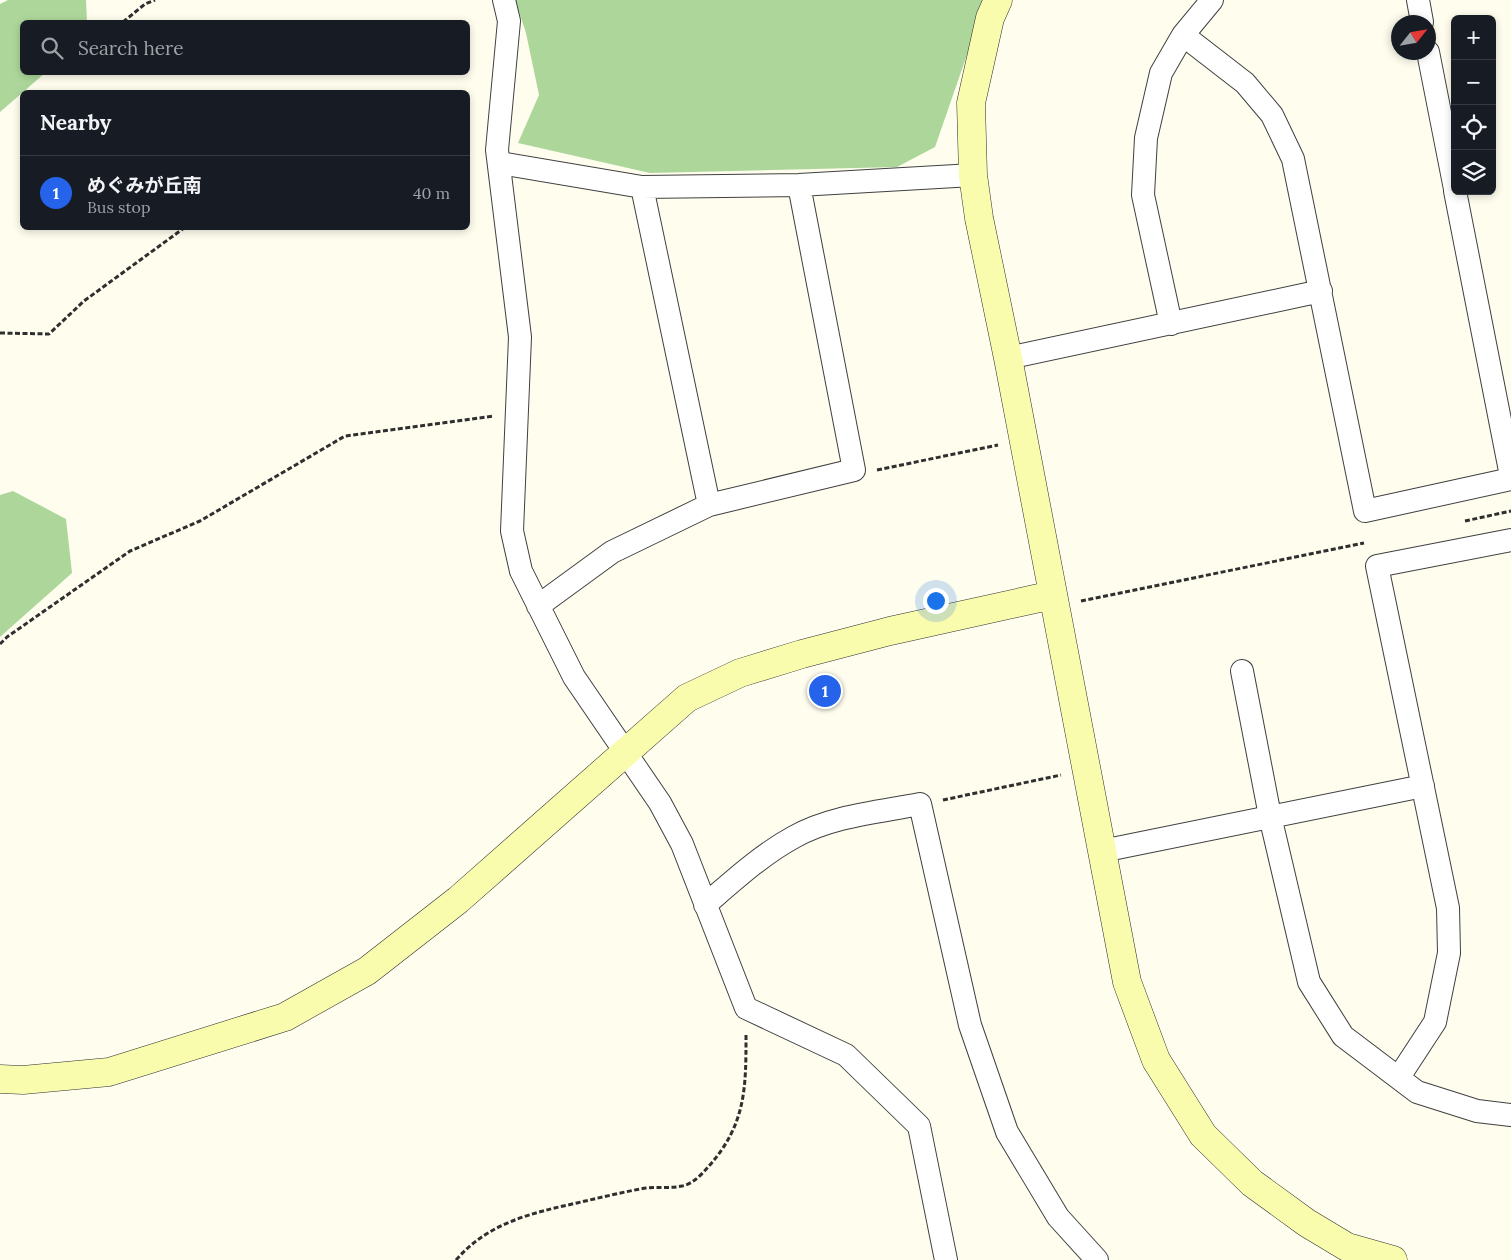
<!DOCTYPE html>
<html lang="en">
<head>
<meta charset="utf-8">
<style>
  :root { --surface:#171b24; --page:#20242c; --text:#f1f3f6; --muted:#9ea1a6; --line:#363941; --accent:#2563eb }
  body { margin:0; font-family:Lora,"Noto Sans JP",serif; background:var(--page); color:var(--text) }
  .controls { position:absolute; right:15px; top:15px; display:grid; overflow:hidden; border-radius:8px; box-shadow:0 2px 8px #0003 }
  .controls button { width:45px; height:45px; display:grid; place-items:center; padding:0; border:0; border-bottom:1px solid var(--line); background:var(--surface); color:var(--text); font:25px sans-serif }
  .compass { position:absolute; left:1391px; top:15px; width:45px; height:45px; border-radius:50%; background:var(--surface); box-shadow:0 2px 8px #0003; rotate:59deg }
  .you { position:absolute; left:935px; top:600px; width:18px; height:18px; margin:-12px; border:4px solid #fff; border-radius:50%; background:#1a73e8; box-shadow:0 0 0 8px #1a73e833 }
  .badge { display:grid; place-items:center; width:32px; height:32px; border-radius:50%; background:var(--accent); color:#fff; font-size:16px; font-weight:700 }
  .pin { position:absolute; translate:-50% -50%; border:2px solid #fff; box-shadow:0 1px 5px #0006 }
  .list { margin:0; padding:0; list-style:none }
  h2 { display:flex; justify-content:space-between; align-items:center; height:65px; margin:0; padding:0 20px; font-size:21px }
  h2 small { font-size:16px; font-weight:400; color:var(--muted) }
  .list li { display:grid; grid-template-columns:32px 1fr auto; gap:15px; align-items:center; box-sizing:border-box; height:75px; padding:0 20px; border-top:1px solid var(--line) }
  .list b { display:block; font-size:19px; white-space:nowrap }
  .list p { margin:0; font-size:16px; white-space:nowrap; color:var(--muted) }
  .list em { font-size:16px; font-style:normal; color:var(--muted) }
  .icon { flex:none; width:28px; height:28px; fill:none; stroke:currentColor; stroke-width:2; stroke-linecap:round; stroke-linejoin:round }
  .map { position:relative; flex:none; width:1511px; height:1260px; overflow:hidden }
  .search { position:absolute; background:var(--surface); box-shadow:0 2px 8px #0003; left:20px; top:20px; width:450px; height:55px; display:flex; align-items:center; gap:12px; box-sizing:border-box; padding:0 18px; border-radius:8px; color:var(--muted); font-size:19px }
  .panel { position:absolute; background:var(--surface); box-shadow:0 2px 8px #0003; left:20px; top:90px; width:450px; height:140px; border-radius:8px }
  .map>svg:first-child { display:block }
  .forest { fill:#add79a }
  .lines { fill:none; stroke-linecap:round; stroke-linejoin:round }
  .street-casing { stroke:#404040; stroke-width:24 }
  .secondary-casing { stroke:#2f2f2f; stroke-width:29 }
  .path { stroke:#2f2f2f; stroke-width:3; stroke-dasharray:5 2.5; stroke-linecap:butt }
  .street { stroke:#fff; stroke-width:22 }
  .secondary { stroke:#f9fbad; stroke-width:28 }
</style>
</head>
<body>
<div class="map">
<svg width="1511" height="1260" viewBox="0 0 1511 1260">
  <rect width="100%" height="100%" fill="#fefdee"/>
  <path class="forest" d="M8 0H86L87 22H22V72L45 73 0 112V4Z
    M515 0H986L935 147 897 167 650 173 518 143 539 95 526 33Z
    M13 491 66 519 72 573 0 637V495Z"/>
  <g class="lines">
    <defs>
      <path id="street" d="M504 0 509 21 497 150 520 337 512 531 521 571 574 677 660 803 682 844 746 1008 846 1055 919 1126 946 1260
        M1418 0 1422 22
        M1183 35 1245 83 1272 115 1293 159 1365 511 1511 479
        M1428 52 1455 189
        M500 163 642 187 799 185 973 175
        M642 187 709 505
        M1455 191 1511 476
        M1171 324 1143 195 1146 138 1161 73 1183 35 1212 0
        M1008 358 1321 291
        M538 606 612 552 709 505 854 470 799 185
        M1242 671 1270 816 1309 982 1343 1036 1417 1092 1477 1111 1511 1115
        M1102 851 1423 786
        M705 905C733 881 761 855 794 837 831 816 879 812 920 804L970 1025 1007 1132 1058 1217 1097 1260
        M1399 1077 1435 1022 1449 953 1448 908 1377 566 1511 540"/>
      <path id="secondary" d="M998 0 990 18 971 103 973 175 979 218 1008 358 1127 982 1156 1060 1203 1135 1252 1183 1307 1223 1347 1247 1393 1260
        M0 1079 23 1080 109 1072 285 1017 367 971 458 900 687 698 740 673 802 654 890 631 1053 595"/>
    </defs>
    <use href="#street" class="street-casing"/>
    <use href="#secondary" class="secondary-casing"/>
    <path class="path" d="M123 22 145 4 155 0
      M0 333 49 334 84 301 184 228
      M877 470 998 445
      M1465 521 1511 511
      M1081 601 1364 543
      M0 644 7 637 130 551 200 521 345 436 494 416
      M943 800 1061 775
      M456 1260C488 1223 531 1213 577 1203 598 1198 619 1193 640 1189 654 1186 668 1189 682 1186 693 1184 702 1174 709 1166 746 1124 746 1088 746 1035"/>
    <use href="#street" class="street"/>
    <use href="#secondary" class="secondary"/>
  </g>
</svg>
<div class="controls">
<button>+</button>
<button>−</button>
<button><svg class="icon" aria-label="locate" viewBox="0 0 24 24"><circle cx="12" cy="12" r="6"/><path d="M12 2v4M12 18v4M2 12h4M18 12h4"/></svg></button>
<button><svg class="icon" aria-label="layers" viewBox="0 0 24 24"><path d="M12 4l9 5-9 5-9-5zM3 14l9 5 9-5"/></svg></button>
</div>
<svg class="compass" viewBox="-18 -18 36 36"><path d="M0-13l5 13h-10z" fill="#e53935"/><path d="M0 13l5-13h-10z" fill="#9ea1a6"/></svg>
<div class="you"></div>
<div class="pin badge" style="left:825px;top:691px">1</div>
<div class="search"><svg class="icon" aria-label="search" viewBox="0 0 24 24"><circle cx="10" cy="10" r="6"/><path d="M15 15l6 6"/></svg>Search here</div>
<section class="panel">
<h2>Nearby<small></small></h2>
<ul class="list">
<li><span class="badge">1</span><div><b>めぐみが丘南</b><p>Bus stop</p></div><em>40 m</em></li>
</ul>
</section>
</div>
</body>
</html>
